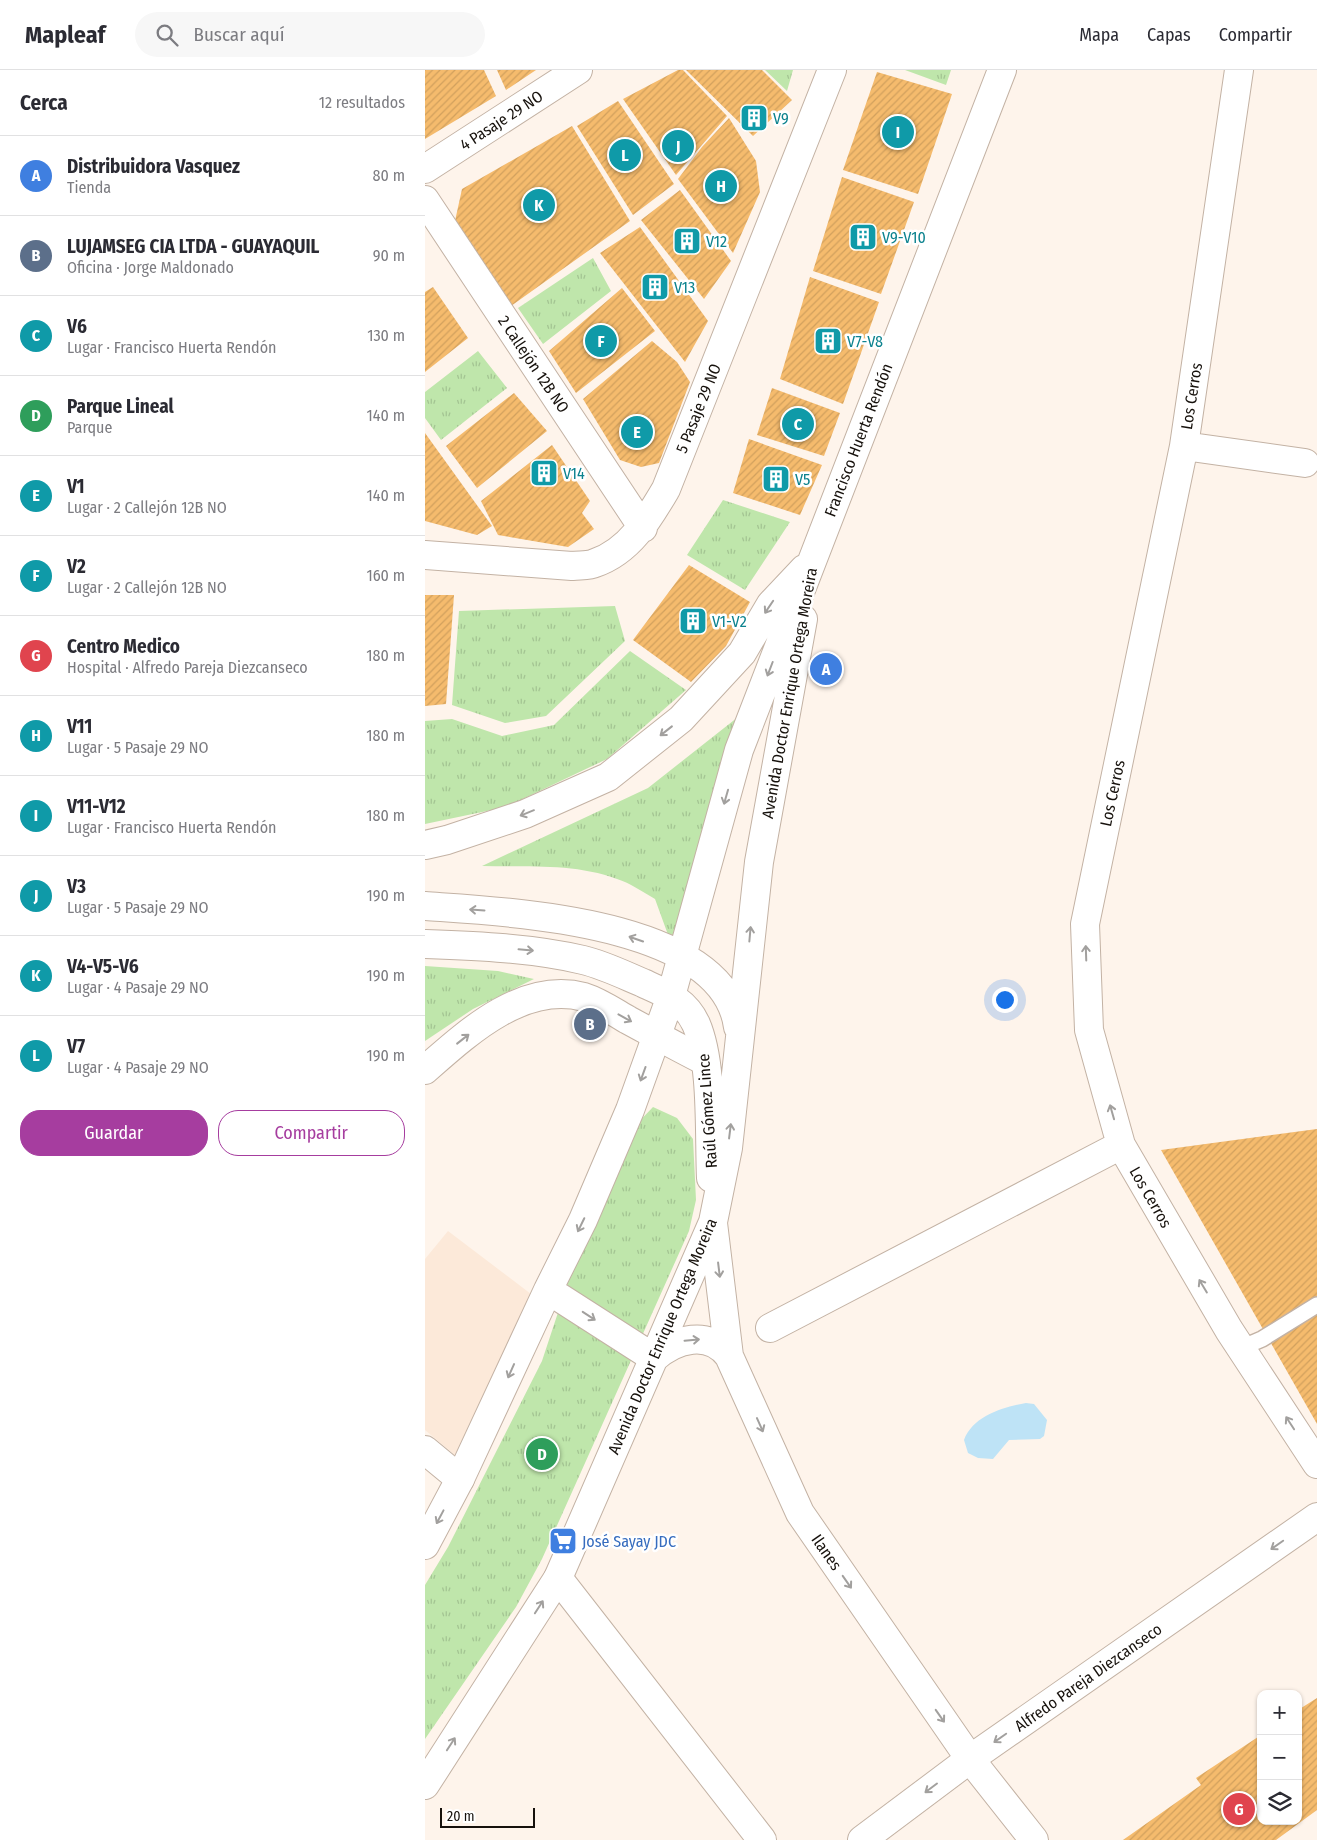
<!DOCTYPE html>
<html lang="es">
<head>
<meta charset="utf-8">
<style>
  :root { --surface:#fff; --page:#f7f7f7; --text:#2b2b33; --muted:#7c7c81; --line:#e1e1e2; --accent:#a63d9f }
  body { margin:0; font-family:"Fira Sans Condensed",sans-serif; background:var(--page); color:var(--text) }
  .controls { position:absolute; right:15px; bottom:15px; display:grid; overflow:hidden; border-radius:10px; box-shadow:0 1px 4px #0004 }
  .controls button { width:45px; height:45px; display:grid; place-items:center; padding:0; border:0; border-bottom:1px solid var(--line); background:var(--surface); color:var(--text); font:25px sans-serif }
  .scale { position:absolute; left:15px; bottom:12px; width:95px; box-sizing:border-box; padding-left:5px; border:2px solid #16110c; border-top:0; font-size:14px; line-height:18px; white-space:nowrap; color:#16110c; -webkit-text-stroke:4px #fff; paint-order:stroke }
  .you { position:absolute; left:579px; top:929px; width:18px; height:18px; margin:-12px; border:4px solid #fff; border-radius:50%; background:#1a73e8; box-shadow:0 0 0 8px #1a73e833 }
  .badge { display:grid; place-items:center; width:32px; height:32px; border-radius:50%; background:var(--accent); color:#fff; font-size:16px; font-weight:700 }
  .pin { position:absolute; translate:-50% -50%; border:2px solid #fff; box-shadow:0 1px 5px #0006 }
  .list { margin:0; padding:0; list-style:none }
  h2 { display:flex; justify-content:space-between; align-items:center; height:65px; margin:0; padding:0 20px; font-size:21px }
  h2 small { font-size:16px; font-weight:400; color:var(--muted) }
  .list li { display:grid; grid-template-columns:32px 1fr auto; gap:15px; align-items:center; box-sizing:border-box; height:80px; padding:0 20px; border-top:1px solid var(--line) }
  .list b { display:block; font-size:19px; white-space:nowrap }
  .list p { margin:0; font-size:16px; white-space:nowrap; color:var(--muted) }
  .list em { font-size:16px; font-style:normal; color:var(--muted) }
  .actions { display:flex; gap:10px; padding:15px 20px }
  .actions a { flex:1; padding:11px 0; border:1px solid var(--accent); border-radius:20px; text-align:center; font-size:18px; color:var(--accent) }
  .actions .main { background:var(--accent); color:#fff }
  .icon { flex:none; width:28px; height:28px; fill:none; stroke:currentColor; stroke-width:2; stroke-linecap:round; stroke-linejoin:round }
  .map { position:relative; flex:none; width:892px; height:1770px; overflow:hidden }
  header { display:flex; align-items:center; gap:30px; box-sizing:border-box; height:70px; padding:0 25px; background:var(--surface); border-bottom:1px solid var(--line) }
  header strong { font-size:24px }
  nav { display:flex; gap:28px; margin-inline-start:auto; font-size:18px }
  .search { width:350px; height:45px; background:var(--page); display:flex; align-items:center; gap:12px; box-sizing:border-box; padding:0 18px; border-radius:28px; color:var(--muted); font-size:19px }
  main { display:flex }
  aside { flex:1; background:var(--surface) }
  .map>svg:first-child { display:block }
  .built { fill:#fce9d9 }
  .grass { fill:url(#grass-tufts) }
  .water { fill:#bee3f6 }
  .building { fill:url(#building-hatch) }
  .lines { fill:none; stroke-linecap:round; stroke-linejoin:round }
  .lane-casing { stroke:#c3b2a4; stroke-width:18 }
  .street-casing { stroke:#c3b2a4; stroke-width:30 }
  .secondary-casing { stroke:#c3b2a4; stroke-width:30 }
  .lane { stroke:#fff; stroke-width:15 }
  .street { stroke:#fff; stroke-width:28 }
  .secondary { stroke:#fff; stroke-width:28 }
  .oneway { stroke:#a2a09e }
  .labels { text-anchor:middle; stroke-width:5; stroke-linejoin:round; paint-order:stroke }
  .culture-label { font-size:16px; fill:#0d838f; stroke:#fff; text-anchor:start }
  .street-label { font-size:16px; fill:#16110c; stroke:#fff }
  .shop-label { font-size:16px; fill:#366cbe; stroke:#fff; text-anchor:start }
</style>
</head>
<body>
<header>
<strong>Mapleaf</strong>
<div class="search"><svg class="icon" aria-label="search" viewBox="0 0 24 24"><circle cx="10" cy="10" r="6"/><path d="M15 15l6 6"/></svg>Buscar aquí</div>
<nav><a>Mapa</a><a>Capas</a><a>Compartir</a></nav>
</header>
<main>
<aside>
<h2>Cerca<small>12 resultados</small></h2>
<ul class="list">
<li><span class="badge" style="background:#3f7fe0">A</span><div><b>Distribuidora Vasquez</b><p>Tienda</p></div><em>80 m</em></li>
<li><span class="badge" style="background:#5c6f8a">B</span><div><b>LUJAMSEG CIA LTDA - GUAYAQUIL</b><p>Oficina · Jorge Maldonado</p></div><em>90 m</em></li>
<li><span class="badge" style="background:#0f9aa8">C</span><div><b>V6</b><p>Lugar · Francisco Huerta Rendón</p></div><em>130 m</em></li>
<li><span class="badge" style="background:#2e9e5b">D</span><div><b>Parque Lineal</b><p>Parque</p></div><em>140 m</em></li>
<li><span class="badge" style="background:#0f9aa8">E</span><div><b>V1</b><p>Lugar · 2 Callejón 12B NO</p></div><em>140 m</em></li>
<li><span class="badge" style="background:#0f9aa8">F</span><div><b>V2</b><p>Lugar · 2 Callejón 12B NO</p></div><em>160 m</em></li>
<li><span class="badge" style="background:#e0444e">G</span><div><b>Centro Medico</b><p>Hospital · Alfredo Pareja Diezcanseco</p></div><em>180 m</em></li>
<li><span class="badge" style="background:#0f9aa8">H</span><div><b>V11</b><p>Lugar · 5 Pasaje 29 NO</p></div><em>180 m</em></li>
<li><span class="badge" style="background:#0f9aa8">I</span><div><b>V11-V12</b><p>Lugar · Francisco Huerta Rendón</p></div><em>180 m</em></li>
<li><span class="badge" style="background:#0f9aa8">J</span><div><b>V3</b><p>Lugar · 5 Pasaje 29 NO</p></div><em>190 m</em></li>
<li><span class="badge" style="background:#0f9aa8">K</span><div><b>V4-V5-V6</b><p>Lugar · 4 Pasaje 29 NO</p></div><em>190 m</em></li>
<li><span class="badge" style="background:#0f9aa8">L</span><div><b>V7</b><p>Lugar · 4 Pasaje 29 NO</p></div><em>190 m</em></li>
</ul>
<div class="actions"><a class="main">Guardar</a><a>Compartir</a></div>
</aside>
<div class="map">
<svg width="892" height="1770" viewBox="0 0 892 1770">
  <defs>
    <pattern id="grass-tufts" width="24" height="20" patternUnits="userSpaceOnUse" patternTransform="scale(1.25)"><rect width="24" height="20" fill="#bfe6ab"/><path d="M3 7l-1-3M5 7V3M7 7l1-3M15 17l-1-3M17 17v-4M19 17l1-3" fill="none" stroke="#a3c492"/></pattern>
    <pattern id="building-hatch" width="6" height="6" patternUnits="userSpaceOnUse" patternTransform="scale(1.25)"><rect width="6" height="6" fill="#f5bb6d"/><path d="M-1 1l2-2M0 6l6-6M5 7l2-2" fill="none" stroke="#d1a05d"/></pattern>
  </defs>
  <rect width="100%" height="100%" fill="#fef4eb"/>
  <path class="built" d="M23 1161 106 1224 31 1386 0 1360V1189Z"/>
  <path class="grass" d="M340 0H368L362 21Z
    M480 0H526L521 15Z
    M168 188 186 221 118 274 93 238Z
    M53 281 82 318 16 370 0 348V322Z
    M298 430 365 452 320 520 262 485Z
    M190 536 200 571 121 646 80 653 27 635 34 541Z
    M205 581 261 620 182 689 81 737 0 754V651L27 649 77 666 129 655Z
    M313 647 298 686 246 873 230 829C218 822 205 813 192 809 150 793 101 797 57 796L223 718Z
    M0 896 73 901 109 909 48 939 0 971Z
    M228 1037 252 1048 268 1069 271 1130 264 1161 117 1489 91 1537 0 1669V1515L23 1477 117 1291 149 1194 206 1060Z"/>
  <path class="water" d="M601 1333 609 1334 622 1350 619 1366 615 1369 584 1370 568 1389 553 1388 543 1383 539 1370C548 1346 578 1337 601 1333Z"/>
  <path class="building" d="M0 0H59L71 26 0 69Z
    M72 0H111L81 20Z
    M253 0H258L302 46 251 105 198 29Z
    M261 0H337L367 30 328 66Z
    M452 2 527 24 493 124 418 100Z
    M193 31 249 114 208 145 152 56Z
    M304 48 331 91 335 122 308 183 253 109 277 77Z
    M147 56 205 151 86 236 30 151 37 119Z
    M417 107 489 132 456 224 388 201Z
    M255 120 306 191 279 229 216 150Z
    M215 157 283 251 260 292 175 183Z
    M385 207 454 232 418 334 355 309Z
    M8 217 43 268 0 302V222Z
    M197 218 230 261 151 323 124 281Z
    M227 271 252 292 265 312 234 393 216 397 195 390 158 329Z
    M347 318 415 343 399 386 332 365Z
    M89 323 122 361 52 418 21 376Z
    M0 363 67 456 52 465 0 451Z
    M324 369 397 395 375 445 308 423Z
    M127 375 165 431 157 443 169 459 143 477 73 465 56 431Z
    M264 495 325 532 301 576 266 612 208 570Z
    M0 525H29L21 634 0 636Z
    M892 1059V1354L736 1080Z
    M892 1628V1740L851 1770H698L776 1715 771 1708 836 1665V1751H873V1640Z"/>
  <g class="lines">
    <defs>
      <path id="lane" d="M816 1278 837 1269 892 1235"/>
      <path id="street" d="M814 0 759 376 660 854 664 960 696 1075 804 1260 892 1394
        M0 99 153 0
        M0 130 218 458
        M759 376 880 393
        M0 485 147 496C155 495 164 496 170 493 205 481 224 448 241 419L407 0
        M0 1000C42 963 98 911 159 927 175 932 189 942 203 950 229 964 254 978 280 991
        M345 1258 696 1075
        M0 1380 35 1409
        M133 1508 337 1770
        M437 1770 545 1689 892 1447"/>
      <path id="secondary" d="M0 775 22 770 100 744 183 707 256 649 317 583 346 534 379 499
        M0 836C82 842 299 850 313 957
        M0 874C53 876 107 878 158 890 179 895 199 905 218 913 240 923 260 930 271 954 288 993 284 1063 286 1108
        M288 1153 304 1286 375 1443 545 1689 609 1770
        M123 1220 229 1288
        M229 1288C250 1269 284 1259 304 1286
        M0 1475 35 1409 123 1220 158 1150 205 1040 246 926 314 680 577 0
        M0 1715 133 1508 288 1152 303 1078 334 792 378 549"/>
    </defs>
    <use href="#lane" class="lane-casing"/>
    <use href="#street" class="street-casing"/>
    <use href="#secondary" class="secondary-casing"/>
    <use href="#lane" class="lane"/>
    <use href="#street" class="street"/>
    <use href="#secondary" class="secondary"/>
  </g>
  <defs><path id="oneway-shaft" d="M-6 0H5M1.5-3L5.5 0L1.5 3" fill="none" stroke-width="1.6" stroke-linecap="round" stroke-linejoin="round" transform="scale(1.25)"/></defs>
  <g class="oneway">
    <use href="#oneway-shaft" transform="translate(344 537) rotate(124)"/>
    <use href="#oneway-shaft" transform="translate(345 599) rotate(111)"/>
    <use href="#oneway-shaft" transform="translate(241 661) rotate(142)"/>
    <use href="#oneway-shaft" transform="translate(301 727) rotate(106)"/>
    <use href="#oneway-shaft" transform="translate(102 743) rotate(158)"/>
    <use href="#oneway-shaft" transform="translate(52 840) rotate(-176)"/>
    <use href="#oneway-shaft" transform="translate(325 864) rotate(-85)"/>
    <use href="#oneway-shaft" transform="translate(211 869) rotate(-161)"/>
    <use href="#oneway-shaft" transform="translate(101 880) rotate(5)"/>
    <use href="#oneway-shaft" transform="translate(661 883) rotate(-92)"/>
    <use href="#oneway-shaft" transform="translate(200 948) rotate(29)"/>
    <use href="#oneway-shaft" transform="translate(38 969) rotate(-38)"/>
    <use href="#oneway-shaft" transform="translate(218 1004) rotate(110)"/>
    <use href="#oneway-shaft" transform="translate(687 1042) rotate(-106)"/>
    <use href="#oneway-shaft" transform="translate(305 1061) rotate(-83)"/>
    <use href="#oneway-shaft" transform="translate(156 1155) rotate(116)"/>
    <use href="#oneway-shaft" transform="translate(294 1200) rotate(83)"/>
    <use href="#oneway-shaft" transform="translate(778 1216) rotate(-121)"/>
    <use href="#oneway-shaft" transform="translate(164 1246) rotate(33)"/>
    <use href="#oneway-shaft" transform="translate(267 1270) rotate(-5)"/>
    <use href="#oneway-shaft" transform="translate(86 1301) rotate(114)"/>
    <use href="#oneway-shaft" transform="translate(865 1353) rotate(-123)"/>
    <use href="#oneway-shaft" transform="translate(335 1355) rotate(66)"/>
    <use href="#oneway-shaft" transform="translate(15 1447) rotate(118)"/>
    <use href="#oneway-shaft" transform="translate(852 1475) rotate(145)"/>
    <use href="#oneway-shaft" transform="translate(422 1512) rotate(55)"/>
    <use href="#oneway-shaft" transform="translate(114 1537) rotate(-57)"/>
    <use href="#oneway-shaft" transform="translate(515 1646) rotate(55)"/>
    <use href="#oneway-shaft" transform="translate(575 1668) rotate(145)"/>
    <use href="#oneway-shaft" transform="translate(26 1674) rotate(-57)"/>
    <use href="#oneway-shaft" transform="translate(506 1718) rotate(143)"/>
  </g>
  <defs>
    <symbol id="building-square" viewBox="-11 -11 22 22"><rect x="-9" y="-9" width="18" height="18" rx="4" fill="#0f9aa8" stroke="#fff"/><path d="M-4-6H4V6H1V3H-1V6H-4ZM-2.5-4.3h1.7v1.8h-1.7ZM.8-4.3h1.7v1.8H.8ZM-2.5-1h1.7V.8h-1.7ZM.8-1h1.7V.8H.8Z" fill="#fff"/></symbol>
    <symbol id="supermarket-square" viewBox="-11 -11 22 22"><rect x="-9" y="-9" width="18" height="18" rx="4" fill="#3f7fe0" stroke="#fff"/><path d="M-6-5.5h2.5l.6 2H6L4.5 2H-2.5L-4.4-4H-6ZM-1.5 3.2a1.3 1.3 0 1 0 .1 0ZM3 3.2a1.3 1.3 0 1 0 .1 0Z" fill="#fff"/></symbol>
  </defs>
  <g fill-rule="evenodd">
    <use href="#building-square" x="313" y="32" width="32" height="32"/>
    <use href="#building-square" x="422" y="151" width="32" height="32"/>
    <use href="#building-square" x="246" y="155" width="32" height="32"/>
    <use href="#building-square" x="214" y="201" width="32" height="32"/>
    <use href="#building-square" x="387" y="255" width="32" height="32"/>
    <use href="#building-square" x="103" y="387" width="32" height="32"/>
    <use href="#building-square" x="335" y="393" width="32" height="32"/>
    <use href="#building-square" x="252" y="535" width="32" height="32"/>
    <use href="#supermarket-square" x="122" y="1455" width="32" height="32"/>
  </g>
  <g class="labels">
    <g class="culture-label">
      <text x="348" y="54">V9</text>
      <text x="457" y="173">V9-V10</text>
      <text x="281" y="177">V12</text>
      <text x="249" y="223">V13</text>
      <text x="422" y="277">V7-V8</text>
      <text x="138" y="409">V14</text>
      <text x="370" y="415">V5</text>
      <text x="287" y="557">V1-V2</text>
    </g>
    <g class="street-label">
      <text transform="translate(76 50) rotate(-33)" y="6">4 Pasaje 29 NO</text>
      <text transform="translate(109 294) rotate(56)" y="6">2 Callejón 12B NO</text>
      <text transform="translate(766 326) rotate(-81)" y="6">Los Cerros</text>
      <text transform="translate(273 338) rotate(-68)" y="6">5 Pasaje 29 NO</text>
      <text transform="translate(433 370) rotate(-69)" y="6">Francisco Huerta Rendón</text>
      <text transform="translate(364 623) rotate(-80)" y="6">Avenida Doctor Enrique Ortega Moreira</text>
      <text transform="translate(687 723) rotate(-78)" y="6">Los Cerros</text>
      <text transform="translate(282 1041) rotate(-94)" y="6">Raúl Gómez Lince</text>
      <text transform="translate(726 1127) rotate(60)" y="6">Los Cerros</text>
      <text transform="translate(237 1266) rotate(-67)" y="6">Avenida Doctor Enrique Ortega Moreira</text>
      <text transform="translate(402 1482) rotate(55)" y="6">Ilanes</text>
      <text transform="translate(663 1607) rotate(-35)" y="6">Alfredo Pareja Diezcanseco</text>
    </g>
    <g class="shop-label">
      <text x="157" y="1477">José Sayay JDC</text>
    </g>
  </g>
</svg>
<div class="controls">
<button>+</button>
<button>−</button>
<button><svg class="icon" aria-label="layers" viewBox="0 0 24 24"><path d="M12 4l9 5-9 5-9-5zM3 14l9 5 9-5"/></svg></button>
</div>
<div class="scale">20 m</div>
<div class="you"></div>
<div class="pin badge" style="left:401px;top:599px;background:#3f7fe0">A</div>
<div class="pin badge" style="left:165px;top:954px;background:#5c6f8a">B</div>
<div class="pin badge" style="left:373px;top:354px;background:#0f9aa8">C</div>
<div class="pin badge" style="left:117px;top:1384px;background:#2e9e5b">D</div>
<div class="pin badge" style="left:212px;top:362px;background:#0f9aa8">E</div>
<div class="pin badge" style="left:176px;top:271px;background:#0f9aa8">F</div>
<div class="pin badge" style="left:814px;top:1739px;background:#e0444e">G</div>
<div class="pin badge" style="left:296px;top:116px;background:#0f9aa8">H</div>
<div class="pin badge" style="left:473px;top:62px;background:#0f9aa8">I</div>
<div class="pin badge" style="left:253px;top:76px;background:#0f9aa8">J</div>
<div class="pin badge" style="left:114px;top:135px;background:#0f9aa8">K</div>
<div class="pin badge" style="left:200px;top:85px;background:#0f9aa8">L</div>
</div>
</main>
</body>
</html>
